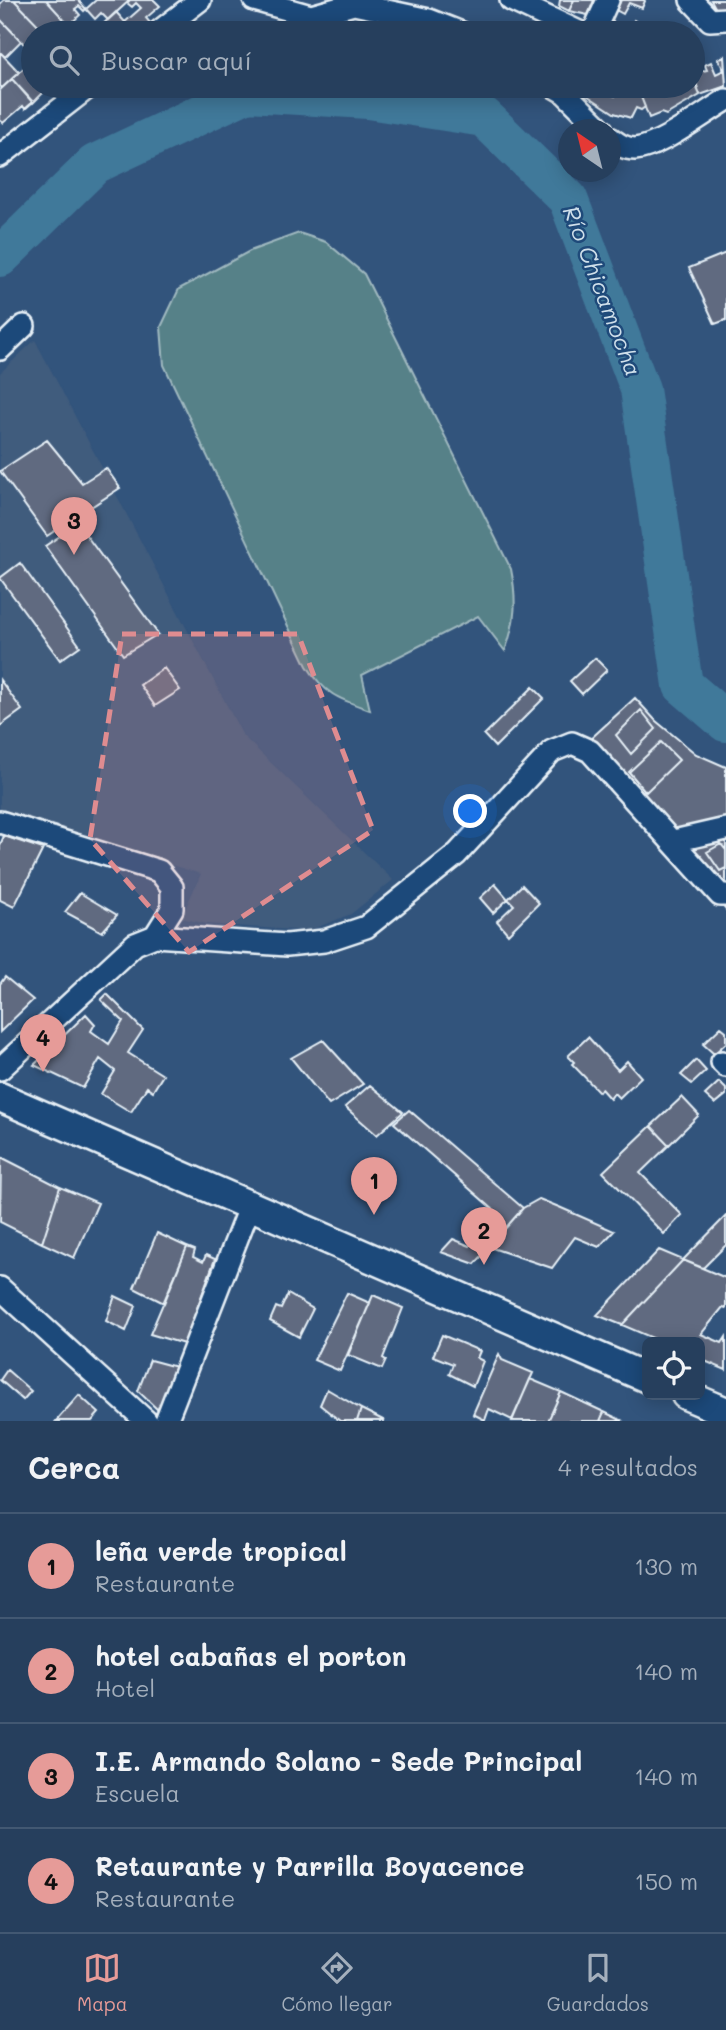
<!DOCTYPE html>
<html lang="es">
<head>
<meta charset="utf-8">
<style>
  :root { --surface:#263f5d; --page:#2e4663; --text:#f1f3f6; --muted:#a4afbc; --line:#425872; --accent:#e69b98 }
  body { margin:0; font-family:Mali,sans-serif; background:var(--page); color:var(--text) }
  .controls { position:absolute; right:21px; bottom:21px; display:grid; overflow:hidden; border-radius:10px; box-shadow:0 4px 18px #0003 }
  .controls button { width:63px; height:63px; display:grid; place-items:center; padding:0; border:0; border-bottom:2px solid var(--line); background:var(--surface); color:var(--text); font:35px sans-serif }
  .compass { position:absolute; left:558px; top:119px; width:63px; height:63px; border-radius:50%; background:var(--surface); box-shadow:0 4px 18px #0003; rotate:325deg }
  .you { position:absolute; left:471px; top:812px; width:24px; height:24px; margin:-18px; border:5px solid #fff; border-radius:50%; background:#1a73e8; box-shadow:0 0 0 10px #1a73e833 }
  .badge { display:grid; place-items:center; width:46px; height:46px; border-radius:50%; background:var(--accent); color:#111; font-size:23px; font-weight:700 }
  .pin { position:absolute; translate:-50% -58px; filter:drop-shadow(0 2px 4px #0008) }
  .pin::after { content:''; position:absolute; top:37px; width:24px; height:21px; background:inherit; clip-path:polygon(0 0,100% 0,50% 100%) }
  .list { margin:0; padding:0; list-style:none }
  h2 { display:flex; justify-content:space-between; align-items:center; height:91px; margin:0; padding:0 28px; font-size:30px }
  h2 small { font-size:23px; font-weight:400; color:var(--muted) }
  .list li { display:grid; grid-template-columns:46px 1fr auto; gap:21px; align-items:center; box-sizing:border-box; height:105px; padding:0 28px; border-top:2px solid var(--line) }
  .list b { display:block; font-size:26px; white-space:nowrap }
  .list p { margin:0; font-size:23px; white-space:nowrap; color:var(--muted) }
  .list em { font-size:23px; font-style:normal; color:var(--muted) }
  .icon { flex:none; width:38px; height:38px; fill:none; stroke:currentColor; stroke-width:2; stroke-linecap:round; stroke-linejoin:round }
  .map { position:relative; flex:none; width:726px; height:1421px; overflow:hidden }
  .search { position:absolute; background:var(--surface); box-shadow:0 4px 18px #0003; left:21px; right:21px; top:21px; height:77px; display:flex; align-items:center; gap:18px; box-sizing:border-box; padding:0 24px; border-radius:38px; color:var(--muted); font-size:26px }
  .sheet { height:511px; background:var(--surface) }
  nav { display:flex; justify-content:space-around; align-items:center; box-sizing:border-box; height:98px; border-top:2px solid var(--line); background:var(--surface); font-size:19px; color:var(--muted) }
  nav a { display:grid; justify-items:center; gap:4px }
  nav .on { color:var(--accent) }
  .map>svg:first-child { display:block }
  .built { fill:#405b7d }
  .green { fill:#578188; stroke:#a0b9c0; stroke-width:2 }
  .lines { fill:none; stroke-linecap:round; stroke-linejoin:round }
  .river { stroke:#40799a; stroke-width:40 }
  .building { fill:#606b80; stroke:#e8f1f8; stroke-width:2 }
  .minor-casing { stroke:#e8f1f8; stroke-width:26 }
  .major-casing { stroke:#e8f1f8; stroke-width:33 }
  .minor { stroke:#1f4a7a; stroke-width:21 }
  .major { stroke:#1f4a7a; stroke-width:28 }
  .marked { fill:#df8c90; fill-opacity:0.2; stroke:#df8c90; stroke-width:5; stroke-dasharray:14 9; stroke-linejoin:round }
  .labels { text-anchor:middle; stroke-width:5; stroke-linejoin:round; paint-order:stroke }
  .water-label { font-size:23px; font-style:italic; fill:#cfdfea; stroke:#1f4a7a }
</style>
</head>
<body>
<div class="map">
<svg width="726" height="1421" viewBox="0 0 726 1421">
  <rect width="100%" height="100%" fill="#32547c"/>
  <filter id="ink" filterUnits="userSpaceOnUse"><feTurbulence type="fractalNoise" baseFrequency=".0143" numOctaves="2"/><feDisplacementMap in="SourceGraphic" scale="14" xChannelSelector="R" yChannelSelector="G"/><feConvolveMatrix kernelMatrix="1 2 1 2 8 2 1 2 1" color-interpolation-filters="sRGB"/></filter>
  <g filter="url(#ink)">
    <path class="built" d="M35 340 243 736 393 880 351 914 308 931 207 924 181 918 201 874 0 814V373Z"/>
    <path class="green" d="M299 233 326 242 364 274 511 569C517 599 516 622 505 651L478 616 362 675 370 710C339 699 325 695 307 666L164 365 161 327 179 289 250 251Z"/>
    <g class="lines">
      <path class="river" d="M0 257 95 164 248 92 368 99 484 117 568 199 640 389 683 685 726 722"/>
    </g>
    <path class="building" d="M4 0H14L46 33H33V43L28 48 0 19V4Z
      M14 0H46L69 25 61 33H46Z
      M46 0H78L86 9 84 11 79 6 75 9 80 15 69 25Z
      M96 0H130L108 20 101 13 95 19 86 9Z
      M130 0H154L160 6 146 18 151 24 137 33H108L101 26 116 12 125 22 141 8 136 3 132 7 127 3Z
      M560 0H574L569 11 559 6Z
      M574 0H594L588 15 569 11Z
      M621 0H644L645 1 642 8 629 3 623 14 616 10Z
      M711 0H726V15L721 18Z
      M0 19 21 41 5 57 0 52Z
      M607 19 629 30 628 33H598Z
      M634 20 648 31 651 26 656 28 654 33H628Z
      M69 25 77 33H61Z
      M0 52 19 72 2 88 0 86Z
      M724 56 726 86 700 95 693 73 707 70 705 65 711 62 716 74 724 70 718 59Z
      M33 59V86H62L51 91 48 88 33 103 12 79Z
      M12 79 33 102 25 109 23 106 3 123 0 120V90Z
      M693 79 700 95 666 115 661 113 649 118 641 97 650 92 651 96 657 94 656 89 661 86 666 98 673 94 669 86H693Z
      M585 86H612L608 93 615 96 623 86 627 88 624 92 631 96 633 92 641 97 645 107 641 110 636 108 631 118 614 113 582 92Z
      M726 253V320L715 324 689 268Z
      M47 440 82 483 106 468 120 488 47 536 0 471Z
      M78 524 158 634 123 655 45 546Z
      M20 563 80 646 60 660 0 578Z
      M595 658 607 670 582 694 570 681Z
      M164 668 180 690 155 706 140 685Z
      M0 680 22 710 0 726Z
      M533 687 544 698 495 747 484 735Z
      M635 698 656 721 696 754 726 767V910L587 760 574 754Z
      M641 710 656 729 631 754 616 735Z
      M661 742 679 760 646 792 629 772Z
      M4 836 43 849 14 907 0 900V845Z
      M721 844 726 850V868L720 871 707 852Z
      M495 884 508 899 493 913 480 898Z
      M522 885 539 903 508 934 497 921 514 905 508 899Z
      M80 893 117 915 102 932 65 912Z
      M5 977 33 1000 0 1032V984Z
      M107 994 143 1030 128 1053 163 1075 153 1091 147 1087 131 1112 101 1094 115 1071 100 1059 83 1088 34 1065 86 1014 95 1024 91 1031 109 1044 123 1021 101 1000Z
      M721 1027 726 1031V1043L714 1054 703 1044Z
      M588 1037 618 1070 627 1061 641 1077 619 1098 614 1093 610 1099 601 1089 599 1092 572 1064 574 1062 568 1056Z
      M323 1040 363 1084 329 1105 291 1058Z
      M696 1060 706 1071 692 1084 681 1075Z
      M719 1082 726 1089V1095L715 1104 705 1095Z
      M370 1085 403 1112 377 1135 345 1107Z
      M682 1097 699 1115 669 1145 651 1126Z
      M409 1110 523 1208 475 1264 441 1252 453 1239 470 1246 495 1211 394 1123Z
      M651 1126 669 1145 640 1173 682 1215 664 1234 603 1172Z
      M1 1157 60 1187 42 1243 0 1222Z
      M60 1187 98 1203 74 1258 42 1243Z
      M539 1199 559 1207 614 1231 599 1247 575 1237 552 1268 489 1247 523 1208Z
      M726 1216V1245L703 1268 683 1260Z
      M157 1233 187 1247 164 1303 134 1288Z
      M187 1247 195 1250 193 1257 203 1262 206 1255 215 1259 184 1344 150 1334Z
      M659 1250 683 1260 622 1325 597 1315Z
      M683 1260 726 1278V1308L723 1307 701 1334 722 1343 726 1337V1370L700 1359V1342H662L622 1325Z
      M347 1293 370 1303 340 1371 314 1360Z
      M288 1294 313 1309 299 1337 270 1321 276 1307 281 1309Z
      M373 1295 403 1308 383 1358 386 1360 382 1369 348 1355Z
      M115 1296 136 1306 126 1331 106 1321Z
      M442 1335 480 1351 477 1358 483 1361 473 1386 449 1374 453 1364 433 1356Z
      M499 1354 502 1360 533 1373 512 1420 489 1409 485 1420 473 1414Z
      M150 1360 176 1367 159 1411 138 1391Z
      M7 1370 31 1391 23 1400 0 1380Z
      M530 1379 561 1392 548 1421H512Z
      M327 1389 361 1409 357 1421H340L320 1405Z
      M561 1392 604 1412 600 1421H548Z
      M79 1395 99 1413 92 1421H56Z
      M361 1409 385 1421H357Z
      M604 1412 623 1421H600Z"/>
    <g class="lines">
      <defs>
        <path id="minor" d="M254 0 311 16 354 4 358 0
          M347 0 354 4 429 20 462 33
          M511 0 581 33
          M691 0 710 20 726 19
          M157 33 200 0
          M593 33 608 0
          M553 86 565 93 602 130
          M610 138C618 144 625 149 635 149 660 147 704 113 726 100
          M0 156 90 86
          M0 349 24 326
          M0 822 159 871 172 887V909L155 936
          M674 841 726 829
          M722 1062 726 1066
          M0 1069 135 944 155 936 287 945 324 941 366 927 457 854 552 751 572 743 590 751 720 895H726
          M0 1288 146 1421
          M166 1421 250 1205"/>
        <path id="major" d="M0 1097 647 1378
          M686 1395 726 1412"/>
      </defs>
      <use href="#minor" class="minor-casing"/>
      <use href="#major" class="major-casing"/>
      <use href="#minor" class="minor"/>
      <use href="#major" class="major"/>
    </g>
  </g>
  <path class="marked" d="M122 634H298L373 830 189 952 90 839Z"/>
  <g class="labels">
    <g class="water-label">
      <text transform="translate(602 291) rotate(69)" y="8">Río Chicamocha</text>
    </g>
  </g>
</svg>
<div class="controls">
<button><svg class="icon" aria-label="locate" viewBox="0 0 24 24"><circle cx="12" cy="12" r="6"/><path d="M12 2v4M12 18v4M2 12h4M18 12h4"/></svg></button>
</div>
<svg class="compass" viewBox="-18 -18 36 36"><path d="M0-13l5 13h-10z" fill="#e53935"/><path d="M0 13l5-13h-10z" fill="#a4afbc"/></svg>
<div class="you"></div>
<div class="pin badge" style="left:374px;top:1215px">1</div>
<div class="pin badge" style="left:484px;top:1265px">2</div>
<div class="pin badge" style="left:74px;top:555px">3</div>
<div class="pin badge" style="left:43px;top:1072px">4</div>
<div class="search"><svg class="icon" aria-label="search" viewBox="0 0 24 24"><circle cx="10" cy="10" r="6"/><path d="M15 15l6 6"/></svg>Buscar aquí</div>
</div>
<section class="sheet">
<h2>Cerca<small>4 resultados</small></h2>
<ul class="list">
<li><span class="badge">1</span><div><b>leña verde tropical</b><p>Restaurante</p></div><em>130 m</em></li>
<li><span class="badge">2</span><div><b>hotel cabañas el porton</b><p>Hotel</p></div><em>140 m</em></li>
<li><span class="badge">3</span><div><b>I.E. Armando Solano - Sede Principal</b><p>Escuela</p></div><em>140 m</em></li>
<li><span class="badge">4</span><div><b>Retaurante y Parrilla Boyacence</b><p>Restaurante</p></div><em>150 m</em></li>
</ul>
</section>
<nav>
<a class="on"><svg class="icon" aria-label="map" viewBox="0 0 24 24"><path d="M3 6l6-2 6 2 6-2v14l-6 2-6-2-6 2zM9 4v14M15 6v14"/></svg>Mapa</a>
<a><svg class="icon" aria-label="directions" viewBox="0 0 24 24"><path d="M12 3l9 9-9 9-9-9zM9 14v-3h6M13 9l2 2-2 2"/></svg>Cómo llegar</a>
<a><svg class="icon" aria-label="saved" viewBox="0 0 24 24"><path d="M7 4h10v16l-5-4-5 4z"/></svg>Guardados</a>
</nav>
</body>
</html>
